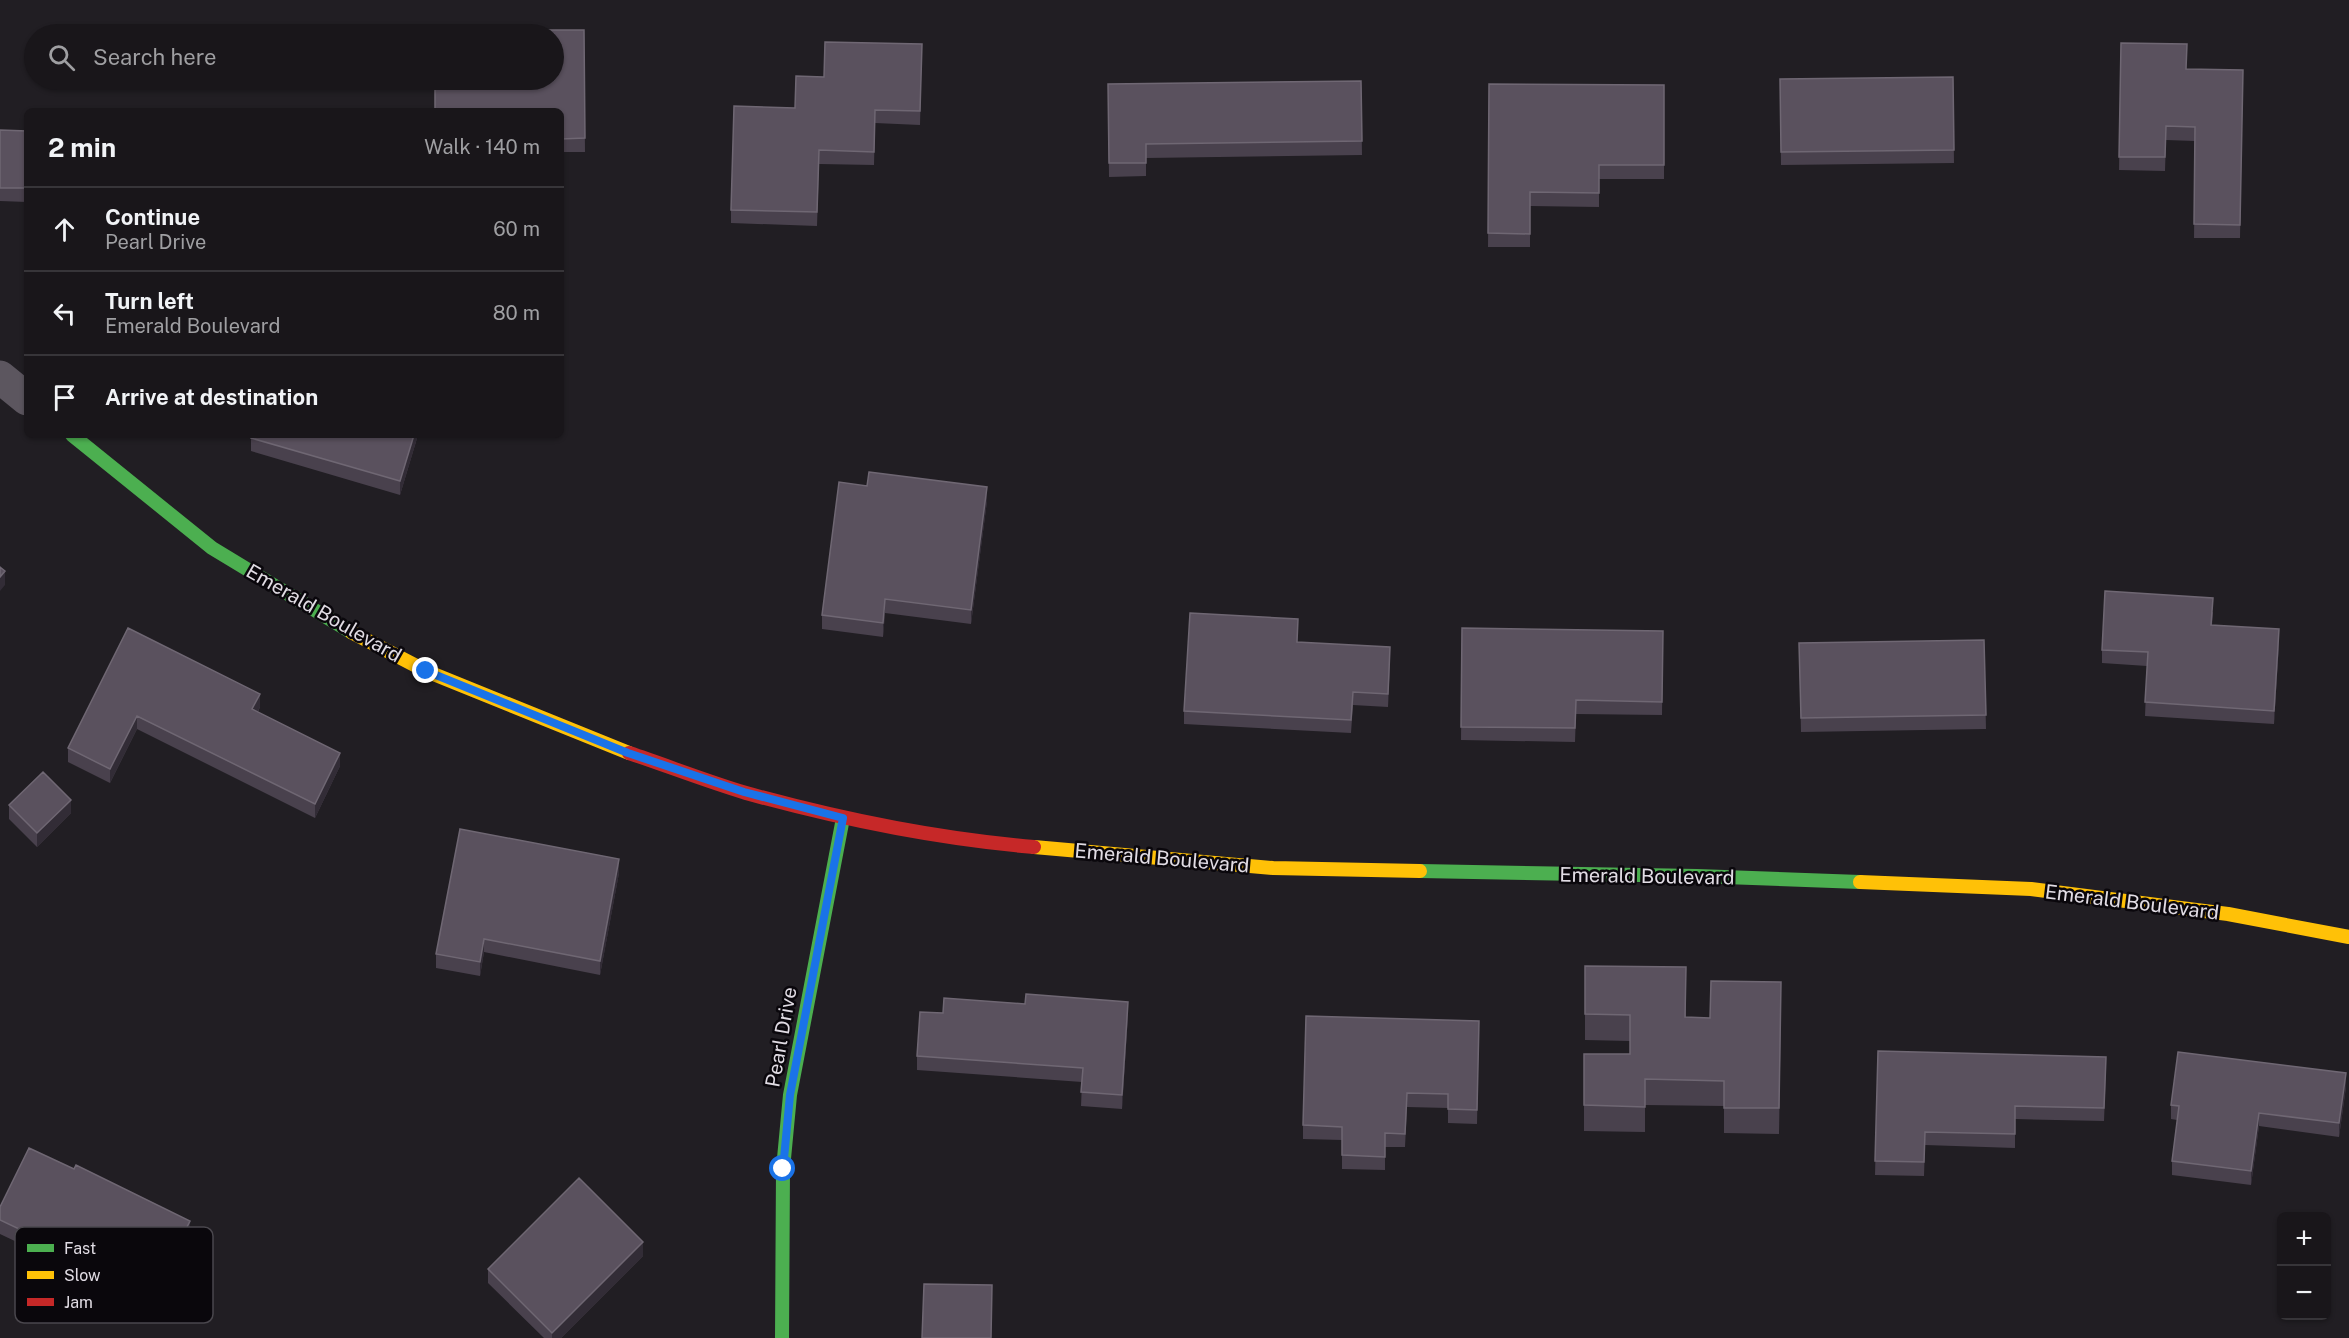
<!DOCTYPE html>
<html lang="en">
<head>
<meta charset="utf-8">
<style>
  :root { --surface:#19161a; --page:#262327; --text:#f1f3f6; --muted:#9f9fa2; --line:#373539 }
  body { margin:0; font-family:"Public Sans",sans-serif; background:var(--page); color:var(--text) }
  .controls { position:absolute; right:18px; bottom:18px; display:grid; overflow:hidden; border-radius:9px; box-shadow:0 2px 4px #0004 }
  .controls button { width:54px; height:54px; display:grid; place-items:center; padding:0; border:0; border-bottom:2px solid var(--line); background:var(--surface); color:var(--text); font:30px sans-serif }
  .stop { position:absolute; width:18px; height:18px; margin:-14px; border:4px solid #1a73e8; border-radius:50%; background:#fff }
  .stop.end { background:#1a73e8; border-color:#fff; box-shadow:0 2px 6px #0008 }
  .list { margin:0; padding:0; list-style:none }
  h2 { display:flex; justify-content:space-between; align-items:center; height:78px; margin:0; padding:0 24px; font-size:26px }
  h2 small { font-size:20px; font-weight:400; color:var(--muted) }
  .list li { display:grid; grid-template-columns:39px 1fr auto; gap:18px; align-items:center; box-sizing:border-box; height:84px; padding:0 24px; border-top:2px solid var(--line) }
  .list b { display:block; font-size:22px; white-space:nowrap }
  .list p { margin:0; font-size:20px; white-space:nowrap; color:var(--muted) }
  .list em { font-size:20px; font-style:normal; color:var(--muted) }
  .icon { flex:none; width:33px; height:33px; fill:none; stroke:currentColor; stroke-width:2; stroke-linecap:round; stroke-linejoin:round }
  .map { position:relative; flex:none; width:2349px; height:1338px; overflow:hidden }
  .search { position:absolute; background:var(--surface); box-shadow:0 2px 4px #0004; left:24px; top:24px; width:540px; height:66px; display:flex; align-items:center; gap:15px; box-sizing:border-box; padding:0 21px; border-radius:33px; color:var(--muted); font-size:22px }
  .panel { position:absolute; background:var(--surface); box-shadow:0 2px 4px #0004; left:24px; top:108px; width:540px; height:330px; border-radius:9px }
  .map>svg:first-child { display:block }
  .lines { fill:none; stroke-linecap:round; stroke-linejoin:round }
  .street { stroke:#5c565f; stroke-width:33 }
  .fast { stroke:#4caf50; stroke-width:14 }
  .slow { stroke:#ffc107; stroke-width:14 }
  .jam { stroke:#c62828; stroke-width:14 }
  .wall { fill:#49414d }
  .shaded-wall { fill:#322c36 }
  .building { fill:#5a515e; stroke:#6f6773; stroke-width:1.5 }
  .route { stroke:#1a73e8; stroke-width:8 }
  .labels { text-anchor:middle; stroke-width:5; stroke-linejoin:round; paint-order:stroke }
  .street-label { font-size:20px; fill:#e1dce4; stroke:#0a070c }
  .key { fill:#0a070c; stroke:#4a474d; stroke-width:1.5 }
  .key-label { font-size:16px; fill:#e1dce4 }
</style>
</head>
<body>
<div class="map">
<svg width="2349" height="1338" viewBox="0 0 2349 1338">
  <rect width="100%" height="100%" fill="#211e23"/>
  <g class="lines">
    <path class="street" d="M0 377 27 399"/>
    <path class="fast" d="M72 435 212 548 351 632
      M1420 871 1697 876 1860 882
      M782 1338 783 1169 790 1095 843 818"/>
    <path class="slow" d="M351 632 426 671 629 753
      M1034 847 1273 868 1420 871
      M1860 882 2031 889 2228 914 2349 937"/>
    <path class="jam" d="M629 753C668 766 706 781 746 793 840 819 937 839 1034 847"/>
  </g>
  <path class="wall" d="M584 30 585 152H561V111Z
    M2121 43 2187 69 2243 70 2240 238H2194L2195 141 2166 140 2165 171 2119 170Z
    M922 44 920 125 875 123 874 165 819 164 817 226 731 223V210L795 108 824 77Z
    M1953 77 1954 163 1781 165 1780 79Z
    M1361 81 1362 155 1146 158V176L1109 177 1108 84Z
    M1489 84 1664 85V179H1599V207L1530 206V247H1488Z
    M0 130 27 131V202L0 201Z
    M418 435 400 495 251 451V438Z
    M987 501 971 624 885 613 883 637 822 629V615Z
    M2213 612 2212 625 2279 643 2274 724 2145 716 2147 666 2102 663V650Z
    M128 628 260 707 258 712 340 766 315 818 137 729 110 783 68 762V748Z
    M1462 628 1663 631 1662 715 1576 714 1575 742 1461 740Z
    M1984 640 1986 729 1801 732 1799 643Z
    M1297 642 1390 661 1388 707 1353 705 1351 733 1184 724V711Z
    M9 805 71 813 37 847 9 819Z
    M619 873 600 975 484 952 480 976 436 968V954Z
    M1585 966 1686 967V1017L1710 1018 1781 1008 1779 1134 1724 1133V1106L1645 1105V1132L1584 1131V1054H1630V1041L1585 1040Z
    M943 1013 1128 1015 1122 1109 1081 1106 1082 1082 917 1070V1056Z
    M1479 1021 1477 1124 1448 1123V1108L1407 1107 1405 1147H1385V1170L1342 1169V1140L1303 1139V1125Z
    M1878 1051 2106 1070 2104 1121 2015 1119V1148L1925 1145 1924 1176 1875 1175Z
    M2346 1087 2339 1137 2259 1126 2251 1185 2172 1175V1161L2177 1120 2171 1119V1105Z
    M0 1207 190 1234 164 1287 92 1253 82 1273 0 1234Z
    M643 1256 561 1338H544L488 1283V1269Z"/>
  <path class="shaded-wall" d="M414 435H418L400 495V481Z
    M987 487V501L971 624V610Z
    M5 571V585L0 591V577Z
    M885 599V613L883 637V623Z
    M2279 629V643L2274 724V711Z
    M1390 647V661L1388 707V694Z
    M260 694V707L252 722V709Z
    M137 716V729L110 783V769Z
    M340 753V766L315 818V804Z
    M71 800V813L37 847V833Z
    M619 859V873L600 975V961Z
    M484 939V952L480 976V962Z
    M1781 982V1008L1779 1134V1108Z
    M1128 1002V1015L1122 1109V1095Z
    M2346 1073V1087L2339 1137V1123Z
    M2259 1113V1126L2251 1185V1171Z
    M190 1221V1234L164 1287V1273Z
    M92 1239V1253L82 1273V1259Z
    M643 1242V1256L561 1338H552V1333Z"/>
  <path class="building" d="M435 30H584L585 138 561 139V111H435V80H554V34H435Z
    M825 42 922 44 920 111 875 110 874 152 819 150 817 212 731 210 734 106 795 108 796 76 824 77Z
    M2121 43 2187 44 2186 69 2243 70 2240 225 2194 224 2195 127 2166 126 2165 157H2119Z
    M1953 77 1954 150 1781 152 1780 79Z
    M1361 81 1362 141 1146 144V163H1109L1108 84Z
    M1489 84 1664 85V165H1599V193L1530 192V234L1488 233Z
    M0 130 27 131V188H0Z
    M252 435H414L400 481 251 438Z
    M869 472 987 487 971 610 885 599 883 623 822 615 839 482 867 486Z
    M0 567 5 571 0 577Z
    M2105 591 2213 598 2211 625 2279 629 2274 711 2145 702 2148 652 2102 650Z
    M1190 613 1298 619 1297 642 1390 647 1388 694 1353 692 1351 720 1184 711Z
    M128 628 260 694 252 709 340 753 315 804 137 716 110 769 68 748Z
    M1462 628 1663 631 1662 702 1576 700 1575 728 1461 727Z
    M1984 640 1986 715 1801 718 1799 643Z
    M43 772 71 800 37 833 9 805Z
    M460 829 619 859 600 961 484 939 480 962 436 954Z
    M1585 966 1686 967 1685 1017 1710 1018 1711 981 1781 982 1779 1108H1724V1081L1645 1079V1107L1584 1105V1054H1630V1015L1585 1014Z
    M1026 994 1128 1002 1122 1095 1081 1092 1083 1068 917 1056 920 1012 943 1013 944 998 1025 1004Z
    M1306 1016 1479 1021 1477 1110 1448 1109V1094L1407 1093 1405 1134 1385 1133V1157L1342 1155V1127L1303 1125Z
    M1878 1051 2106 1057 2104 1108 2015 1106V1134L1925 1132 1924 1162 1875 1161Z
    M2178 1052 2346 1073 2339 1123 2259 1113 2251 1171 2172 1161 2179 1106 2171 1105Z
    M29 1148 74 1169 76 1165 190 1221 164 1273 92 1239 82 1259 0 1220V1207Z
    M579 1178 643 1242 552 1333 488 1269Z
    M924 1284 992 1285 991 1338H922Z"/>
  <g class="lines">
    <path class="route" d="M426 671 628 753 744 792 843 818 790 1095 783 1169"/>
  </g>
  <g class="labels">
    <g class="street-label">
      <text transform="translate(324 613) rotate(30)" y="7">Emerald Boulevard</text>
      <text transform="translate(1162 858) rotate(5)" y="7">Emerald Boulevard</text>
      <text transform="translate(1647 876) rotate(1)" y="7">Emerald Boulevard</text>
      <text transform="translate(2132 902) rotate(7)" y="7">Emerald Boulevard</text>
      <text transform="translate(781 1037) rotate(-80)" y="7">Pearl Drive</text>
    </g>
  </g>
  <rect x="15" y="1227" width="198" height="96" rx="9" class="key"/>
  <rect x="27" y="1244" width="27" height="8" fill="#4caf50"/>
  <rect x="27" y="1271" width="27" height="8" fill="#ffc107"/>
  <rect x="27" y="1298" width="27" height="8" fill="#c62828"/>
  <g class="key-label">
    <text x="64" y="1254">Fast</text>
    <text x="64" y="1281">Slow</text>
    <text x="64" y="1308">Jam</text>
  </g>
</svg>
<div class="controls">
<button>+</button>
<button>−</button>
</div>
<div class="stop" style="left:783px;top:1169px"></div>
<div class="stop end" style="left:426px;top:671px"></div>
<div class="search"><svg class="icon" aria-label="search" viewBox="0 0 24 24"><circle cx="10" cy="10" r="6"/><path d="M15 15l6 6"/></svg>Search here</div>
<section class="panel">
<h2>2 min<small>Walk · 140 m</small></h2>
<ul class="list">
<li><svg class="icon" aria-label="ahead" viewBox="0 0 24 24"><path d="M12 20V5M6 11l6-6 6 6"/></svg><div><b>Continue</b><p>Pearl Drive</p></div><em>60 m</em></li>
<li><svg class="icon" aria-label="left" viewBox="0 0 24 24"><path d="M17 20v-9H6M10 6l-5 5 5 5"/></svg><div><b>Turn left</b><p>Emerald Boulevard</p></div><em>80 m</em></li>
<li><svg class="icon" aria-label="arrive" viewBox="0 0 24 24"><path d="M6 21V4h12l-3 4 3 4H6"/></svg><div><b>Arrive at destination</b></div></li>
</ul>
</section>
</div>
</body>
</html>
